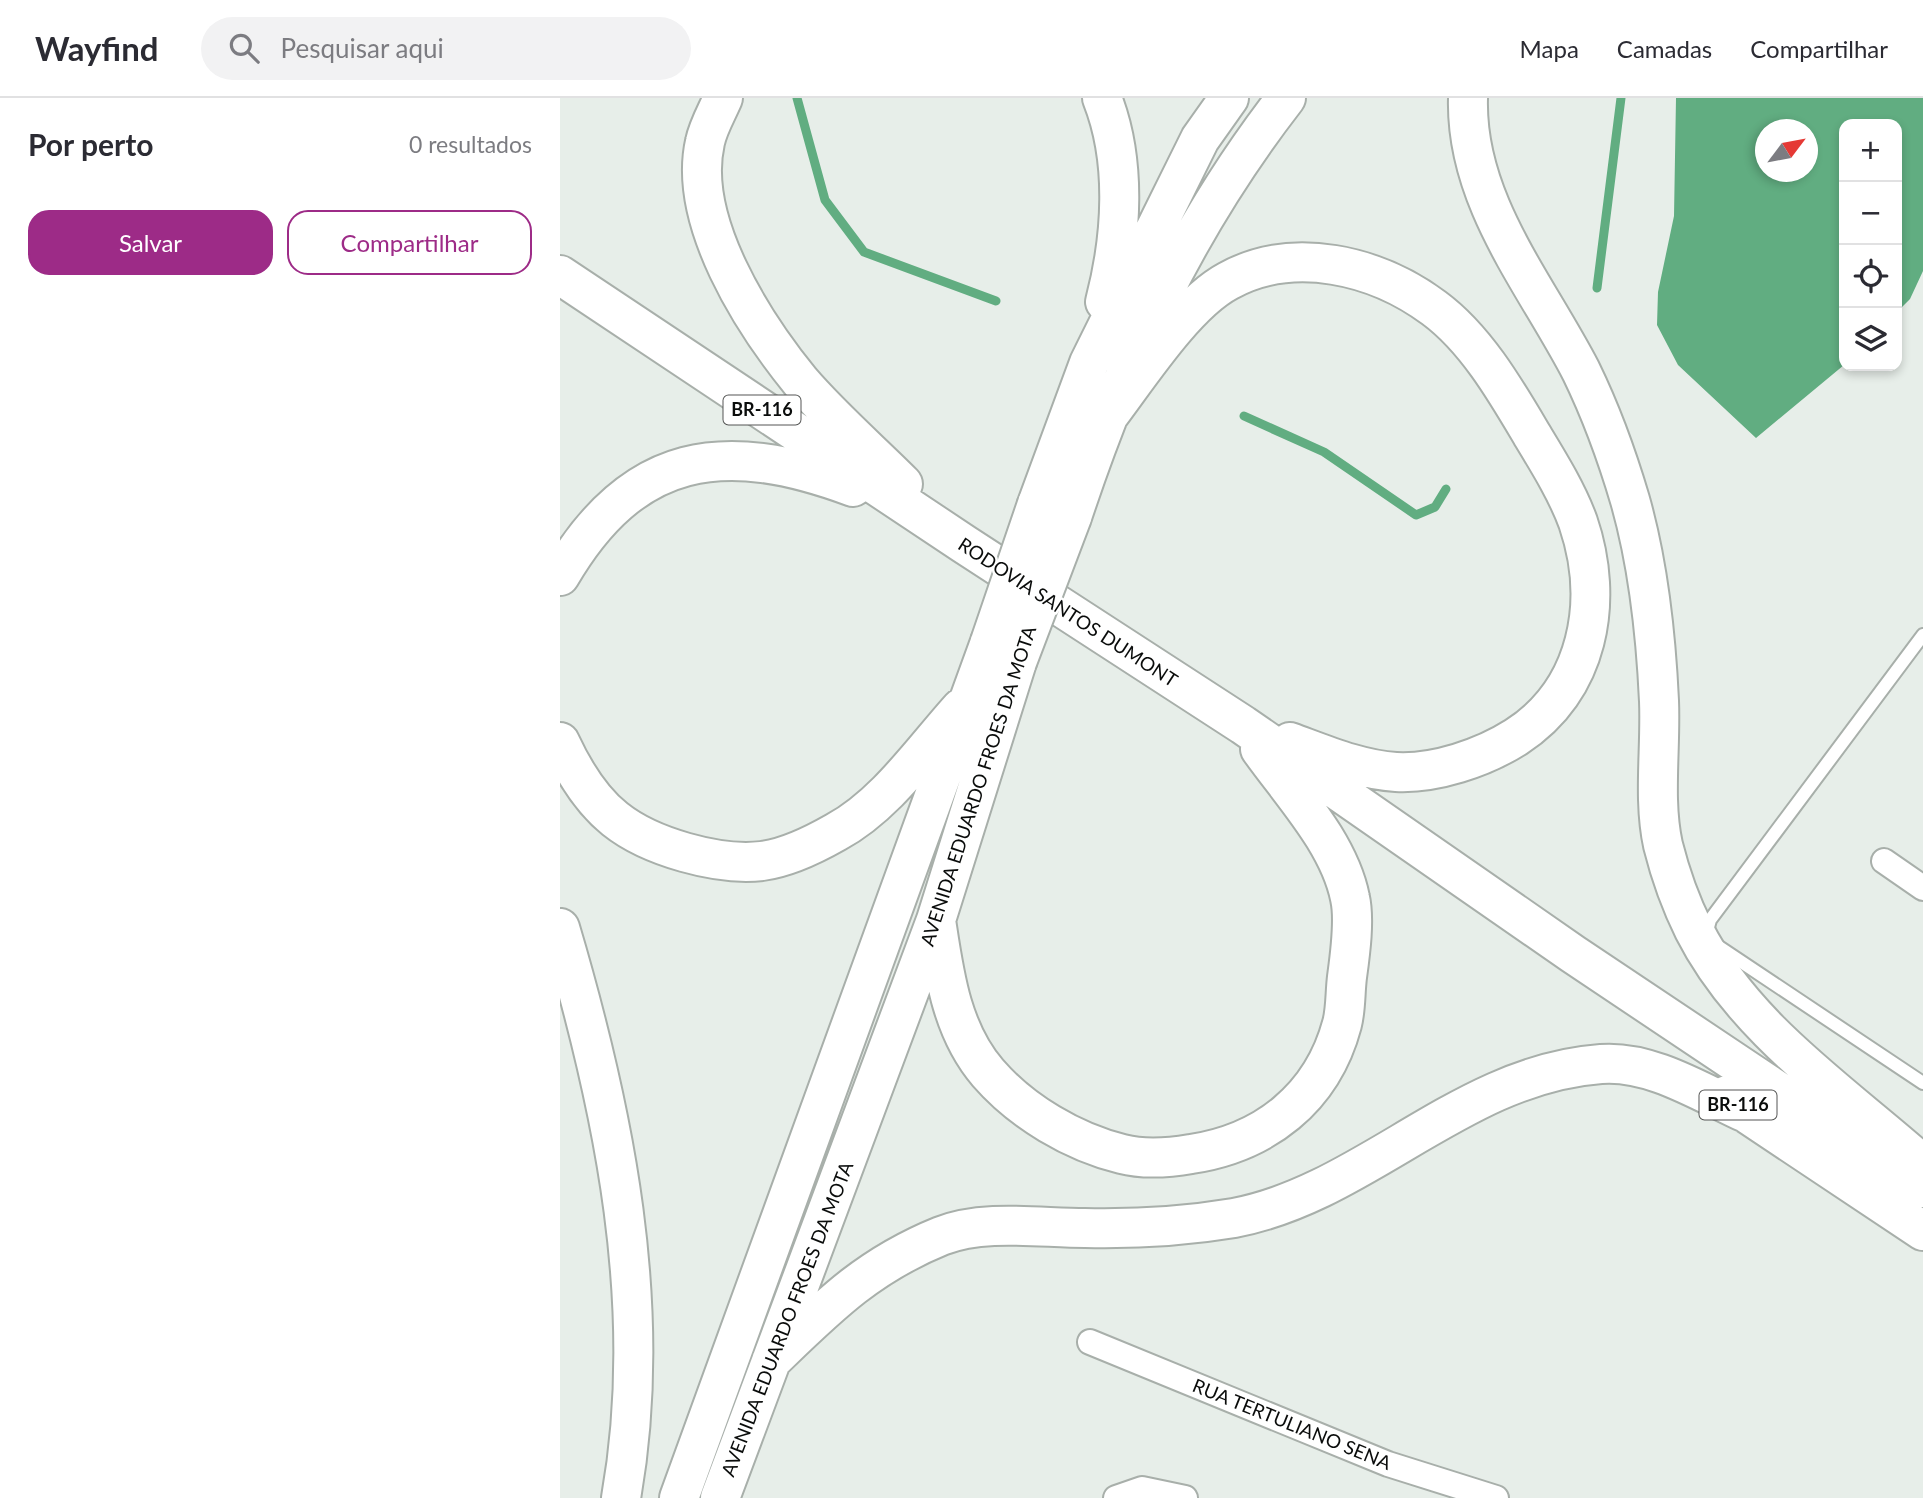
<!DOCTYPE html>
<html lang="pt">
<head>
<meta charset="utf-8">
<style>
  :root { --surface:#fff; --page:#f2f2f3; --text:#2b2b33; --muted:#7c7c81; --line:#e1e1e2; --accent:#9d2b87 }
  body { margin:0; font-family:Lato,sans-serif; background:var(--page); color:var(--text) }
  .controls { position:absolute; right:21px; top:21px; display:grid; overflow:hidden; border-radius:14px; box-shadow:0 4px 10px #0003 }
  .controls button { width:63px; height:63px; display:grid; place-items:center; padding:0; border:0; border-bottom:2px solid var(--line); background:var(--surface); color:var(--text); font:35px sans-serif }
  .compass { position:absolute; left:1195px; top:21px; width:63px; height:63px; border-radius:50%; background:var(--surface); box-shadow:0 4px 10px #0003; rotate:58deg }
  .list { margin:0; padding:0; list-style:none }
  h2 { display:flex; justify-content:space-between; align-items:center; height:91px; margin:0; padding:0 28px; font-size:30px }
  h2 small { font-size:23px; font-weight:400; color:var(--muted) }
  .actions { display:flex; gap:14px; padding:21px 28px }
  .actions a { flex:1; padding:16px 0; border:2px solid var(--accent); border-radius:21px; text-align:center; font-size:24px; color:var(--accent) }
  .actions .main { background:var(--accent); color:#fff }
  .icon { flex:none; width:38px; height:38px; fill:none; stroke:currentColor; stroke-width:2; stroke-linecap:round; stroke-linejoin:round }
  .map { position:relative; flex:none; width:1363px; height:1400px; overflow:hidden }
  header { display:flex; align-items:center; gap:42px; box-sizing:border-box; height:98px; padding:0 35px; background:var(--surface); border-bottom:2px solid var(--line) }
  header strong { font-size:33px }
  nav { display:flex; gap:38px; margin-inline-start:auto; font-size:24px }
  .search { width:490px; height:63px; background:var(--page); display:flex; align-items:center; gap:18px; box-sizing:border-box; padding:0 24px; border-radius:38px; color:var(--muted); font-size:26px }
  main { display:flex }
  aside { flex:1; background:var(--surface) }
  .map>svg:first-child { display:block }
  .water { fill:#61ad81; fill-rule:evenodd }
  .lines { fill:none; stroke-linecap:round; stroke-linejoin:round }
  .stream { stroke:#61ad81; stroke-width:9 }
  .service-casing { stroke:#a8afaa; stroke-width:16 }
  .minor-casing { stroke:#a8afaa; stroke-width:28 }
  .trunk-casing { stroke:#a8afaa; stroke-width:42 }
  .service { stroke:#fff; stroke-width:12 }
  .minor { stroke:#fff; stroke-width:24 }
  .trunk { stroke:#fff; stroke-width:38 }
  .trunk-bridge-casing { stroke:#a8afaa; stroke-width:42; stroke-linecap:butt }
  .trunk-bridge { stroke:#fff; stroke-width:38 }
  .labels { text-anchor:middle; stroke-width:5; stroke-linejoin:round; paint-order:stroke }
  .shield { fill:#fff; stroke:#545554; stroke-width:2 }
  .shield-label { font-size:18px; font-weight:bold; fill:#0a0c0b }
  .street-label { font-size:19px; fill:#0a0c0b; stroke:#fff }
</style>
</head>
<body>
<header>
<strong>Wayfind</strong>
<div class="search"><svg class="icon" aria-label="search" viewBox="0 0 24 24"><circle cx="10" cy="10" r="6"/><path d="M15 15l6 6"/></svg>Pesquisar aqui</div>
<nav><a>Mapa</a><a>Camadas</a><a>Compartilhar</a></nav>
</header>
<main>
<aside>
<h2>Por perto<small>0 resultados</small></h2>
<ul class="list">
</ul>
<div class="actions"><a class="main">Salvar</a><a>Compartilhar</a></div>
</aside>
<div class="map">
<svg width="1363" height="1400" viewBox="0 0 1363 1400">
  <rect width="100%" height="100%" fill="#e7eee9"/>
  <path class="water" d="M1116 0H1363V173L1350 201 1337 214V26H1284V267L1196 340 1118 267 1097 227 1098 194 1114 118ZM1206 32H1248V74H1206Z"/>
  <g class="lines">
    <path class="stream" d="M237 0 265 102 304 154 436 203
      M1037 190 1061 0
      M684 318 764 354 856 417 875 409 886 391"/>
    <defs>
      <path id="service" d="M1363 537 1150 822 1147 833 1156 847 1363 985"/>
      <path id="minor" d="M1324 763 1363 790
        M530 1244 828 1366 936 1400
        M556 1400 582 1391 625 1400"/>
      <path id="trunk" d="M163 0C157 14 148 29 145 44 127 123 193 225 241 284 272 320 309 352 343 386
        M542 0C567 63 562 139 545 204
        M908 0C905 103 976 186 1021 273 1041 314 1057 358 1070 402 1088 465 1096 538 1099 603 1101 650 1093 702 1103 747 1110 775 1121 806 1134 832 1182 927 1275 990 1353 1058
        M0 177 404 446 683 627 1013 856 1363 1090
        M543 325C575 284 623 207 668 183 733 147 816 167 874 210 916 241 946 293 972 337 989 365 1007 394 1018 424 1045 503 1029 592 956 639 923 660 875 676 836 674 800 672 763 656 730 644
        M477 406 529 265 640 41 669 0
        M512 419C563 265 626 129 726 0
        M0 478C73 353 164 341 293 389
        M0 644C13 672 31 702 55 721 90 749 158 768 202 763 226 760 255 746 276 734 326 707 363 652 401 610
        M376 822C384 875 391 932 428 975 462 1014 513 1044 562 1056 585 1062 608 1060 631 1056 704 1045 762 1001 782 926 786 911 785 895 787 879 790 857 795 822 790 800 779 745 732 696 700 651
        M0 830C54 1012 95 1210 61 1400
        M1167 997 1186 1015 1363 1133
        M211 1263C267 1209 307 1168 381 1138 424 1121 480 1130 525 1130 573 1131 626 1128 674 1120 806 1095 901 976 1041 966 1091 962 1142 995 1186 1015
        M119 1400 430 544
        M160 1400 376 822 457 564"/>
    </defs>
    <use href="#service" class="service-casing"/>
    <use href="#minor" class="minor-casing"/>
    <use href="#trunk" class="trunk-casing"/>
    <use href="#service" class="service"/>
    <use href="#minor" class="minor"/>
    <use href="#trunk" class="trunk"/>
    <defs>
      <path id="trunk-bridge" d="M430 544 477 406
        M457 564 512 419"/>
    </defs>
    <use href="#trunk-bridge" class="trunk-bridge-casing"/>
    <use href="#trunk-bridge" class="trunk-bridge"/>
  </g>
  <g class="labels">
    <g class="shield">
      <rect x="163.5" y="297.5" width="77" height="29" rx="5"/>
      <rect x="1139.5" y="992.5" width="77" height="29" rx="5"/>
    </g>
    <g class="shield-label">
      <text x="202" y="318">BR-116</text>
      <text x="1178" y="1013">BR-116</text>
    </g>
    <g class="street-label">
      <text transform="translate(508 514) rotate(33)" y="7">RODOVIA SANTOS DUMONT</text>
      <text transform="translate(418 688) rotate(-72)" y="7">AVENIDA EDUARDO FROES DA MOTA</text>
      <text transform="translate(227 1221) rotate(-69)" y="7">AVENIDA EDUARDO FROES DA MOTA</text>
      <text transform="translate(732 1326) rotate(22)" y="7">RUA TERTULIANO SENA</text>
    </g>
  </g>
</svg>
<div class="controls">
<button>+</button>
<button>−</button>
<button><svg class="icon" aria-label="locate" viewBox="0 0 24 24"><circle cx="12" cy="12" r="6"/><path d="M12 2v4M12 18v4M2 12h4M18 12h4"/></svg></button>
<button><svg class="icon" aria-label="layers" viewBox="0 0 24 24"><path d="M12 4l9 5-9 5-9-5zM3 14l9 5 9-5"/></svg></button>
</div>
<svg class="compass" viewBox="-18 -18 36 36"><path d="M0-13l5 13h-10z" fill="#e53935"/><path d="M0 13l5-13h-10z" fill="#7c7c81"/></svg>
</div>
</main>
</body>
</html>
